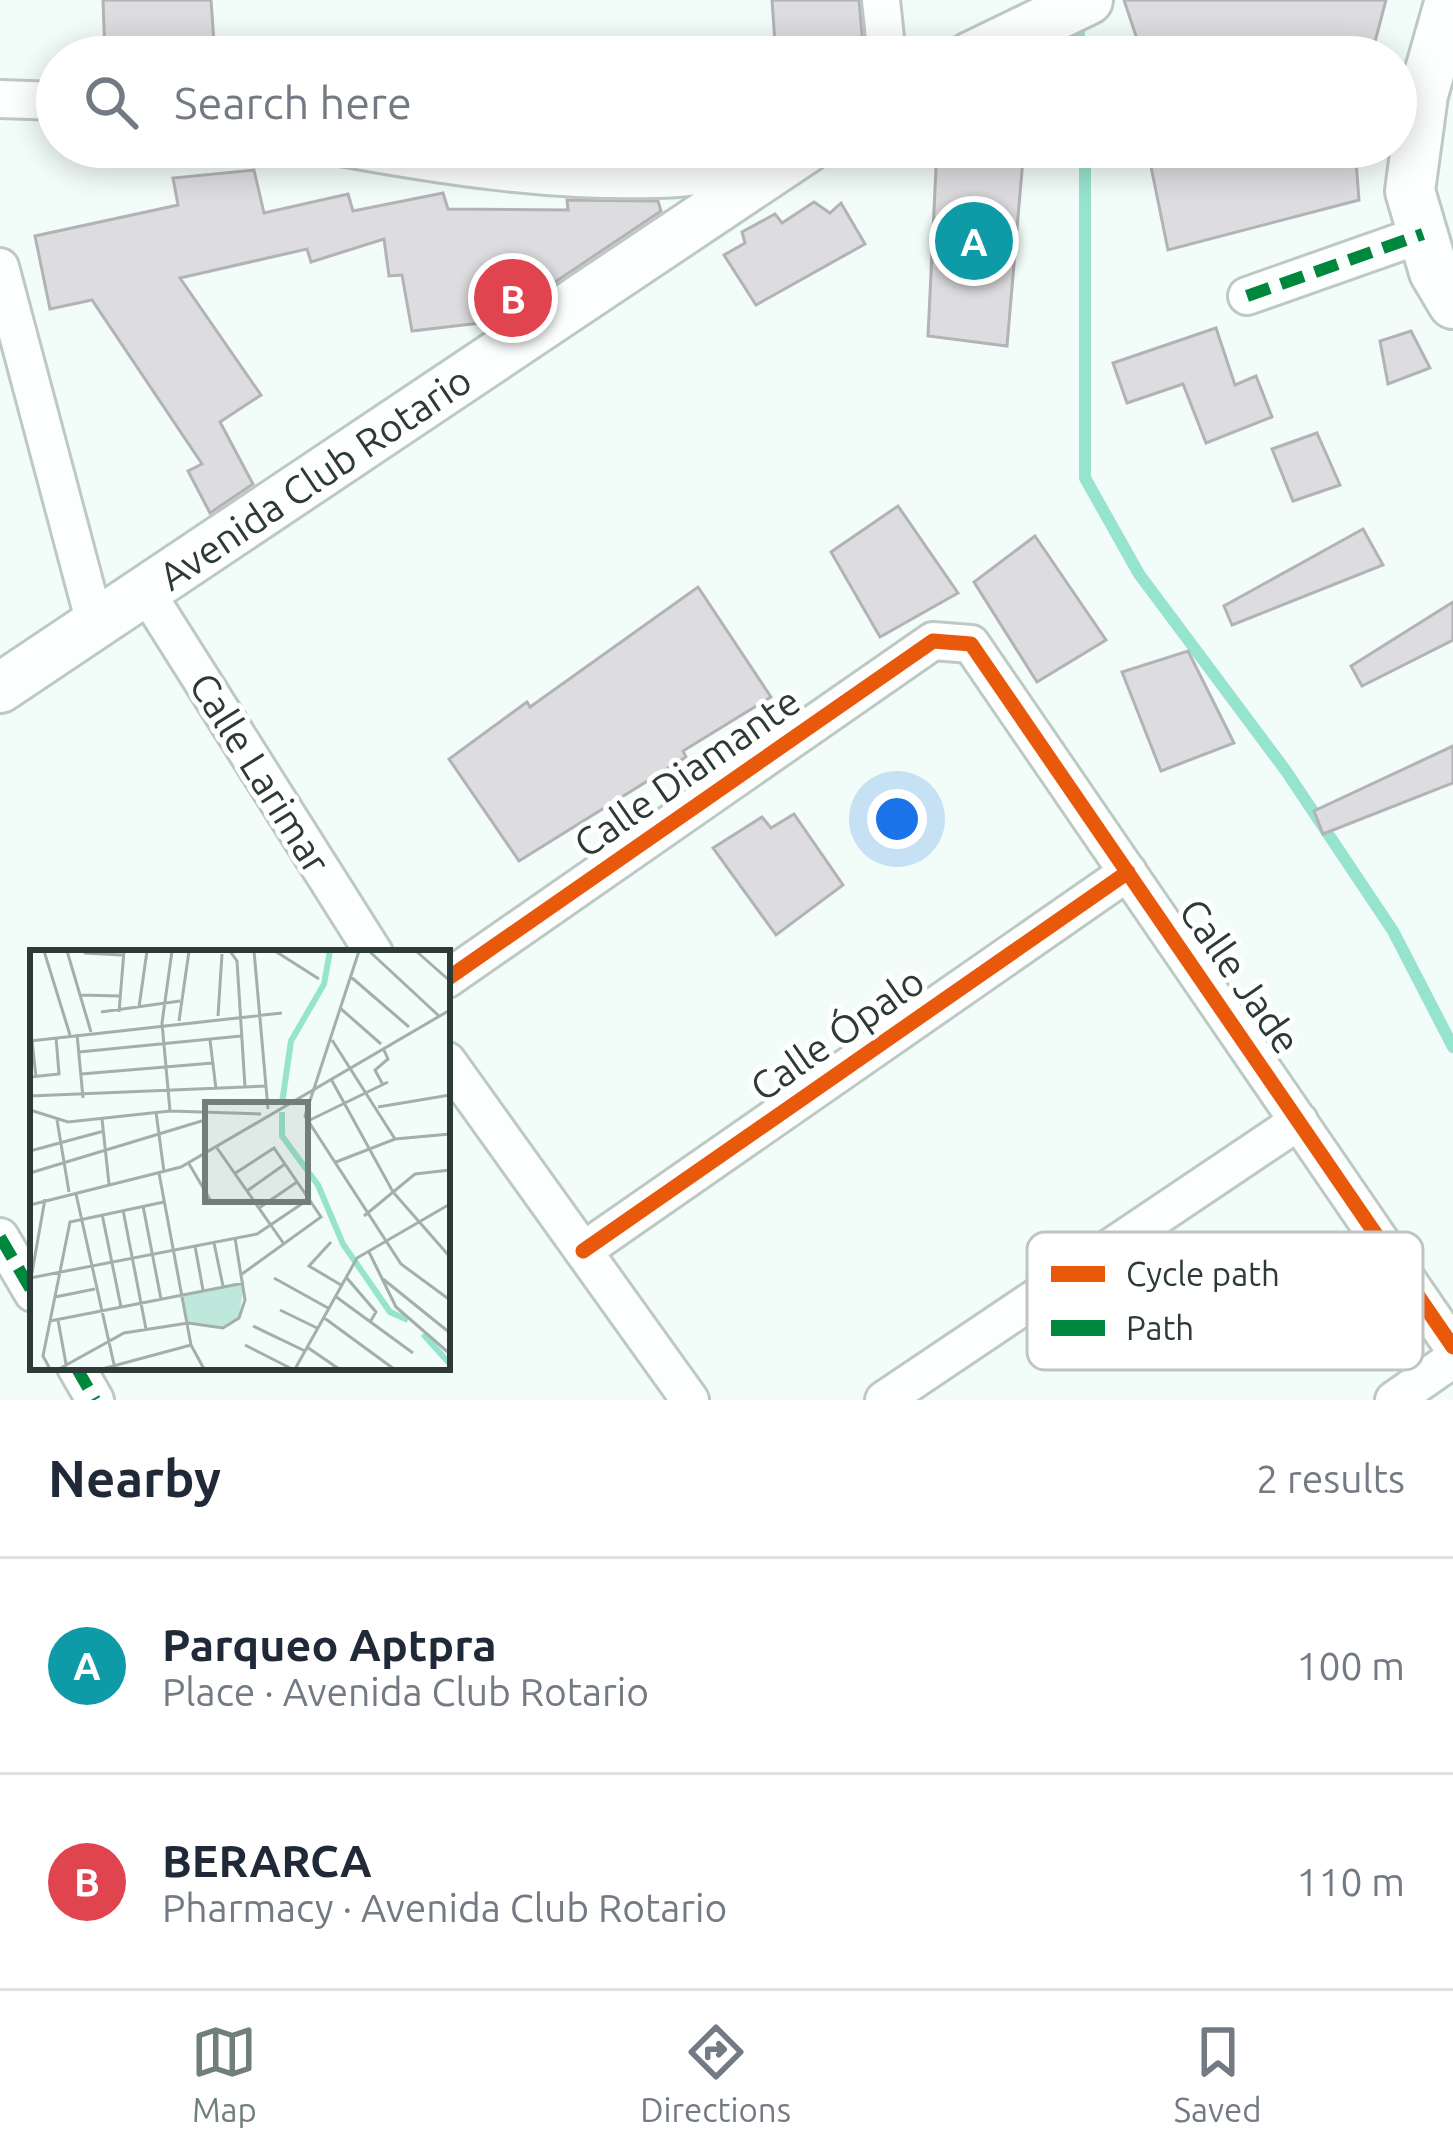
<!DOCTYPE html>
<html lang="en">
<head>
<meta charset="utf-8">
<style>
  :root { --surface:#fff; --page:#f2f2f3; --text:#1f2937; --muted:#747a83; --line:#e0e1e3; --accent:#717f7b }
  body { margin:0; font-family:Ubuntu,sans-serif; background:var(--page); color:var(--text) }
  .you { position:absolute; left:897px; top:819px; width:42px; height:42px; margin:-30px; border:9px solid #fff; border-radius:50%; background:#1a73e8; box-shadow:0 0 0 18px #1a73e833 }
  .badge { display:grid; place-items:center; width:78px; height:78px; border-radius:50%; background:var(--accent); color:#fff; font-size:39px; font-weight:700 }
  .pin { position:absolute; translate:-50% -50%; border:6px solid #fff; box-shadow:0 3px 12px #0006 }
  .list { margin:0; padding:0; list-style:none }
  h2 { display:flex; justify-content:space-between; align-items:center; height:156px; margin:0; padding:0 48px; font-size:51px }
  h2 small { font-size:39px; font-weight:400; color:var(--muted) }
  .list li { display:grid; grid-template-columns:78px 1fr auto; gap:36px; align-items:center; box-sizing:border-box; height:216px; padding:0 48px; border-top:3px solid var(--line) }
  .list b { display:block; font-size:45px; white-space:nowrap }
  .list p { margin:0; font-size:39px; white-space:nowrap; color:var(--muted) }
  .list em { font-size:39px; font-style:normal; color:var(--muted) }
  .icon { flex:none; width:66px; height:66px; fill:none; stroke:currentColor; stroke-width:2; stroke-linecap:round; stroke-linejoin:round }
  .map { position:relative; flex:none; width:1453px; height:1400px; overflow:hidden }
  .search { position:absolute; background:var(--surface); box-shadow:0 6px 30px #0003; left:36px; right:36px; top:36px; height:132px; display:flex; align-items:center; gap:30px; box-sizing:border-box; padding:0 42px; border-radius:66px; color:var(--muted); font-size:45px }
  .sheet { height:588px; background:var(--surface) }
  nav { display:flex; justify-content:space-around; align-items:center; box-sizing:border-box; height:168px; border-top:3px solid var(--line); background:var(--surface); font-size:33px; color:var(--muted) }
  nav a { display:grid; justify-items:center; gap:6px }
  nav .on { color:var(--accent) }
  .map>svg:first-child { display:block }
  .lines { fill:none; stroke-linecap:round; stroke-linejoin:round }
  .stream { stroke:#96e3ce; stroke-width:12 }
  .building { fill:#dddcdf; stroke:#b3b3b7; stroke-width:3 }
  .street-casing { stroke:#bdc9c4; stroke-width:42 }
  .secondary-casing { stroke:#bdc9c4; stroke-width:54 }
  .street { stroke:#fdfffe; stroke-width:36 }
  .secondary { stroke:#fdfffe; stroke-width:48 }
  .quiet { stroke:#00873e; stroke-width:12; stroke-dasharray:24 12; stroke-linecap:butt }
  .cycleway-casing { stroke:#fff; stroke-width:22 }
  .cycleway { stroke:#e8590c; stroke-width:15 }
  .labels { text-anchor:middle; stroke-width:10; stroke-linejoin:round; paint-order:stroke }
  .street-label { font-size:39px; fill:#2c3b37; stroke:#fff }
  .inset-river { fill:none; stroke:#96e3ce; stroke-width:6 }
  .inset-road { fill:none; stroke:#a3afab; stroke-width:3 }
  .view { fill:#717f7b; fill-opacity:0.15; stroke:#717f7b; stroke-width:6 }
  .inset-edge { fill:none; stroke:#2c3b37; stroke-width:6 }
  .key { fill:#fff; stroke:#c0c4c3; stroke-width:3 }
  .key-label { font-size:33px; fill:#2c3b37 }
</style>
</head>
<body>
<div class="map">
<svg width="1453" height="1400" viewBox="0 0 1453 1400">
  <rect width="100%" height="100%" fill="#f2fcf8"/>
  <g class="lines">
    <path class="stream" d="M1078 19 1080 57
      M1085 147V478L1139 574 1286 771 1393 931 1453 1047"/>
  </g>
  <path class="building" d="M103 0H211L215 57H105Z
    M772 0H859L864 57H776Z
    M1124 0H1386L1371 57H1143Z
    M937 147H1024L1007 346 928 336Z
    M1147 147H1355L1359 200 1168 250Z
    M254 170 264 213 348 194 353 211 443 193 448 209 568 210 567 200 658 201 661 211 497 321 412 331 402 275 389 276 384 239 311 262 307 249 180 278 261 395 220 422 253 484 210 513 188 471 202 464 92 300 50 309 35 236 178 205 173 178Z
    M814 202 830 213 841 203 865 244 756 305 724 255 745 243 742 232 775 214 782 223Z
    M1216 328 1235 385 1256 376 1272 417 1206 443 1183 384 1127 403 1113 363Z
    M1411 331 1430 368 1388 384 1380 341Z
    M1317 433 1340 485 1293 501 1272 449Z
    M898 506 958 593 880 637 831 552Z
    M1363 529 1383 565 1232 625 1224 606Z
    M1035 536 1106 640 1037 682 974 582Z
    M698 587 771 697 683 751 686 757 519 861 449 759 527 702 530 707Z
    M1453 602V640L1362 686 1351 666Z
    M1188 651 1234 743 1161 771 1122 672Z
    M1453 746V783L1323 834 1314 811Z
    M794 814 843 885 776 935 713 848 762 817 771 828Z"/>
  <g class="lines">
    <defs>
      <path id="street" d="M881 0 887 57
        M0 99 57 101
        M341 147C445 166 551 182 657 179 696 179 737 169 777 164
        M0 267 96 627
        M1247 296 1423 234
        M146 592 374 953
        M447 979 933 641 971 644 1453 1347
        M447 1061 690 1400
        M0 1237 33 1293
        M583 1251 1128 872
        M76 1367 95 1400
        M884 1400 1299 1121
        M1394 1400 1453 1359"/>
      <path id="secondary" d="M1450 0 1423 95 1410 191 1434 272 1453 304
        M970 57 1088 0
        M0 688 808 147"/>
    </defs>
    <use href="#street" class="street-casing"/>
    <use href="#secondary" class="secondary-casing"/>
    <use href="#street" class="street"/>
    <use href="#secondary" class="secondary"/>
    <path class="quiet" d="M1247 296 1423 234
      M0 1237 33 1293
      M76 1367 95 1400"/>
    <defs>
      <path id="cycleway" d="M447 979 933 641 971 644 1453 1347
        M583 1251 1128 872"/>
    </defs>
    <use href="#cycleway" class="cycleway-casing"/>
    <use href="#cycleway" class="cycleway"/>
  </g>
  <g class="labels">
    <g class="street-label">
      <text transform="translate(315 478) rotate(-34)" y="14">Avenida Club Rotario</text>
      <text transform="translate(687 772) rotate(-35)" y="14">Calle Diamante</text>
      <text transform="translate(260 773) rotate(58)" y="14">Calle Larimar</text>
      <text transform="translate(1240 976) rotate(55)" y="14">Calle Jade</text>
      <text transform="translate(837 1034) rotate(-35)" y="14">Calle Ópalo</text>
    </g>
  </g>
  <g transform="translate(30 950)">
    <rect width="420" height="420" fill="#f2fcf8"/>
    <path d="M214 333 209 368 193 378 158 373 153 345Z" fill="#bee8db"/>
    <path class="inset-river" d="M252 153 261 91 294 34 300 1M252 162V186L288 235 313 294 360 362 378 370M393 384 420 414"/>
    <path class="inset-road" d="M14 1 40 85M37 1 61 82M200 1 207 11 215 137M224 1 238 159M245 1 289 29M329 1 275 166 371 314 420 350M339 1 409 66M386 1 420 31M54 3 92 5M321 27 379 77M49 45 90 46M109 57 117 1M310 58 351 94M71 62 150 51M89 62 94 1M188 66 192 4M149 71 159 1M47 84 53 148M180 90 186 139M302 90 365 189M0 91 252 63M2 91 6 127M49 102 211 86M51 124 183 113M0 127 29 124 26 87M301 129 363 242 420 307M353 135 345 120 358 109 353 98M0 146 236 136M348 157 420 145M0 160 38 172 140 161 231 164M140 161 132 73 142 1M126 162 134 222M72 169 79 234M27 170 39 242M280 170 358 132M187 198 254 294M0 201 74 181M158 212 182 253M306 212 365 189 420 184M0 223 175 170M129 223 161 395 174 419M204 224 244 198 291 267 212 324M217 241 255 214M46 244 85 419M0 255 151 217 420 60M113 256 131 349M229 258 267 232M93 260 116 379M72 264 91 357M334 266 385 224 420 220M301 292 279 316 311 335M184 293 193 336M165 296 173 340M338 300 366 357 420 404M316 327 346 362 340 372M0 328 227 284 279 249M244 328 298 358M353 329 420 383M0 334 15 249M305 346 383 403M25 347 65 339M250 360 287 378M293 367 364 419M28 370 36 414M20 371 214 333M223 376 275 401M215 395 262 419M277 397 309 419M20 419 13 406 40 272 134 252M29 419 94 383 158 373 193 378 209 368 215 350 205 288M72 419 161 395M265 419 327 308 420 254"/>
    <path class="view" d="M175 152H278V252H175Z"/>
    <rect width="420" height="420" class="inset-edge"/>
  </g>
  <rect x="1027" y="1232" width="396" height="138" rx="18" class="key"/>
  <rect x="1051" y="1266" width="54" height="16" fill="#e8590c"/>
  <rect x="1051" y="1320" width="54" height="16" fill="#00873e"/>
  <g class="key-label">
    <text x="1126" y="1286">Cycle path</text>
    <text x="1126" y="1340">Path</text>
  </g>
</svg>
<div class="you"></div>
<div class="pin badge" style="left:974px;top:241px;background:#0f9aa8">A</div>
<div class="pin badge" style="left:513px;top:298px;background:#e0444e">B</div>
<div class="search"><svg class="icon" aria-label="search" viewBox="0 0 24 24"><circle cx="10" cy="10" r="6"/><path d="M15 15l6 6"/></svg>Search here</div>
</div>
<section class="sheet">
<h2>Nearby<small>2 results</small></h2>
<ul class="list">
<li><span class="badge" style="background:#0f9aa8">A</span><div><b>Parqueo Aptpra</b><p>Place · Avenida Club Rotario</p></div><em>100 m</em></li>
<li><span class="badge" style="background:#e0444e">B</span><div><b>BERARCA</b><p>Pharmacy · Avenida Club Rotario</p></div><em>110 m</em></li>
</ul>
</section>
<nav>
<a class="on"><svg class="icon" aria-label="map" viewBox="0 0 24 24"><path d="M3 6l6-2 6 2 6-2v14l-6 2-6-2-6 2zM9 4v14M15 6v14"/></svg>Map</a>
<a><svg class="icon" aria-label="directions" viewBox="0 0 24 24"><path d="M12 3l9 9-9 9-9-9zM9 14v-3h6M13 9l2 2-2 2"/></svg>Directions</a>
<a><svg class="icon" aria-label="saved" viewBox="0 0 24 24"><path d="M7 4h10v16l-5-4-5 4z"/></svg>Saved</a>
</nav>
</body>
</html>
